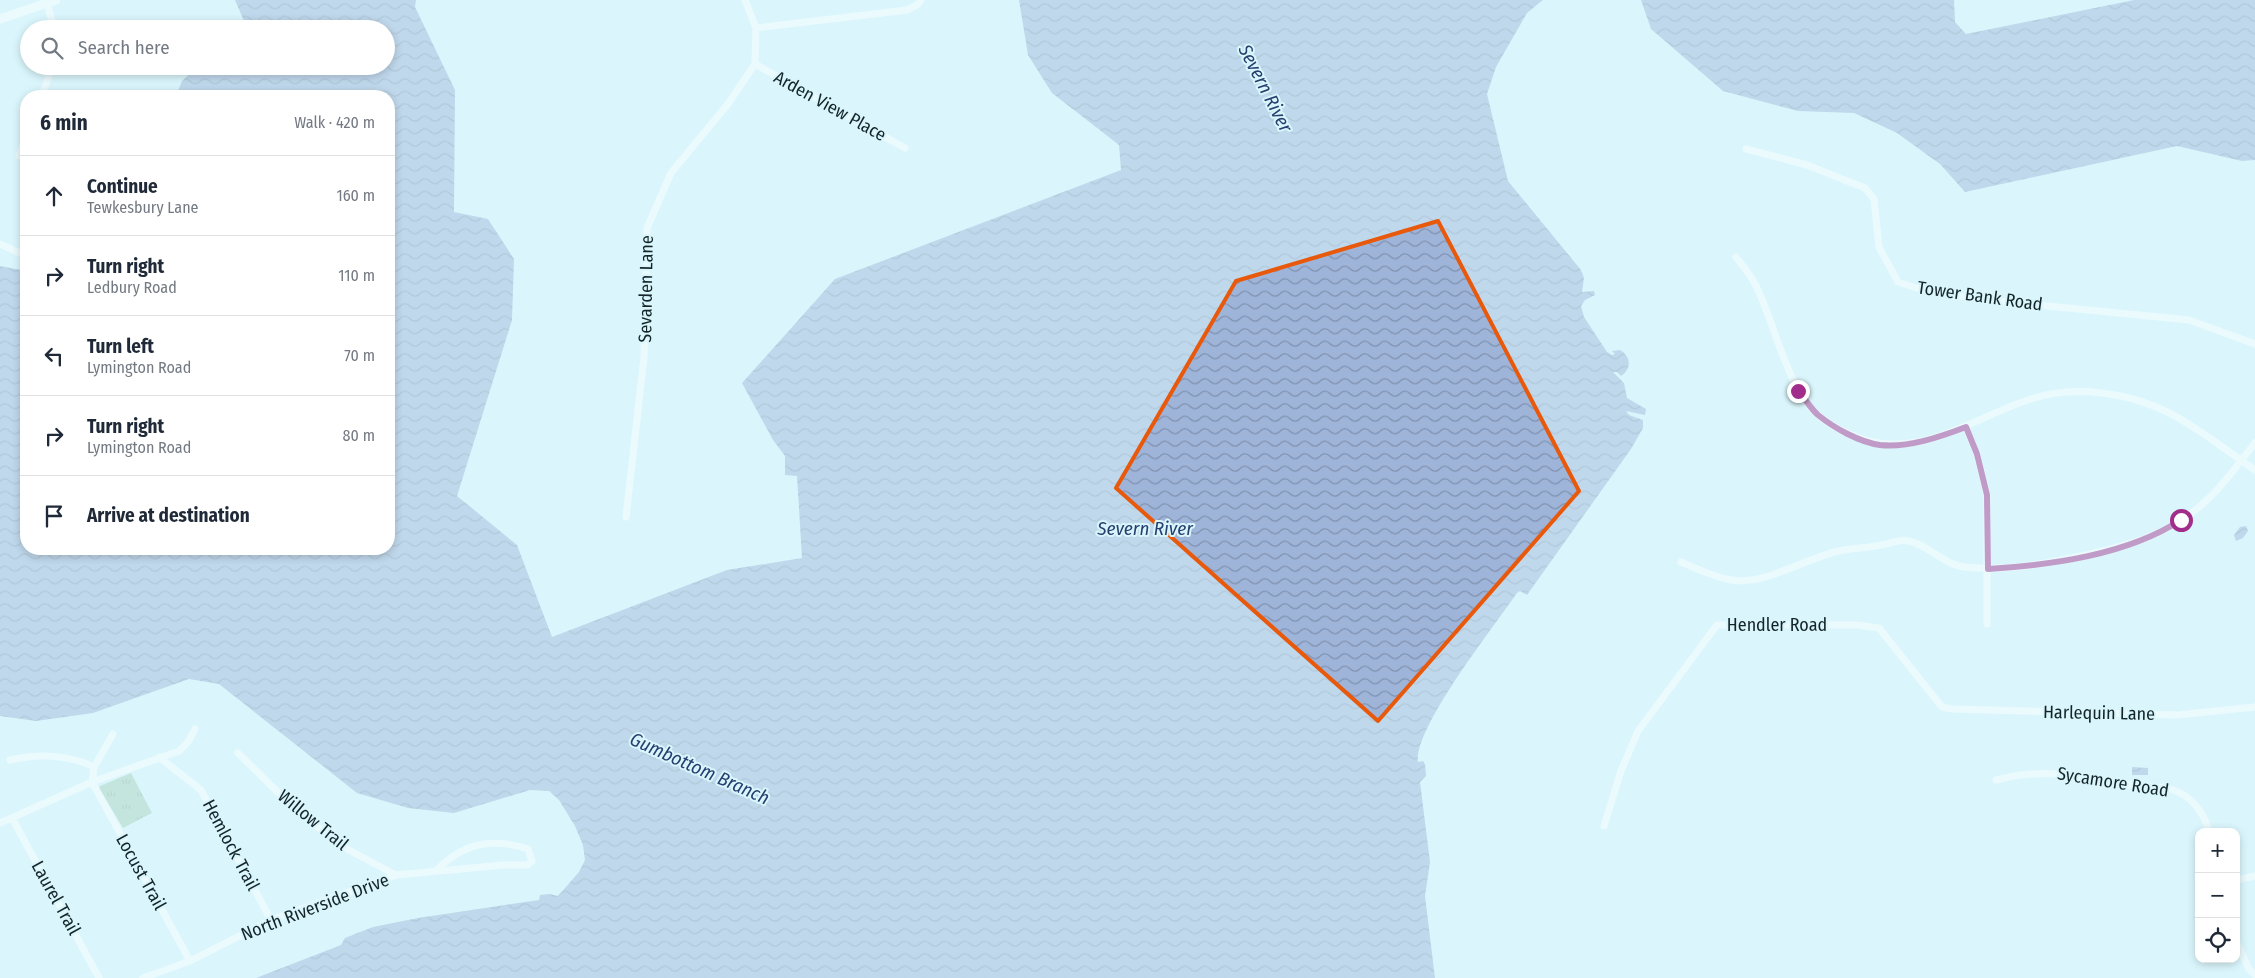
<!DOCTYPE html>
<html lang="en">
<head>
<meta charset="utf-8">
<style>
  :root { --surface:#fff; --page:#f6f6f7; --text:#1f2937; --muted:#747a83; --line:#e0e1e3 }
  body { margin:0; font-family:"Fira Sans Condensed",sans-serif; background:var(--page); color:var(--text) }
  .controls { position:absolute; right:15px; bottom:15px; display:grid; overflow:hidden; border-radius:10px; box-shadow:0 2px 8px #0003 }
  .controls button { width:45px; height:45px; display:grid; place-items:center; padding:0; border:0; border-bottom:1px solid var(--line); background:var(--surface); color:var(--text); font:25px sans-serif }
  .stop { position:absolute; width:15px; height:15px; margin:-11px; border:4px solid #a12e8a; border-radius:50%; background:#fff }
  .stop.end { background:#a12e8a; border-color:#fff; box-shadow:0 1px 5px #0008 }
  .list { margin:0; padding:0; list-style:none }
  h2 { display:flex; justify-content:space-between; align-items:center; height:65px; margin:0; padding:0 20px; font-size:21px }
  h2 small { font-size:16px; font-weight:400; color:var(--muted) }
  .list li { display:grid; grid-template-columns:32px 1fr auto; gap:15px; align-items:center; box-sizing:border-box; height:80px; padding:0 20px; border-top:1px solid var(--line) }
  .list b { display:block; font-size:19px; white-space:nowrap }
  .list p { margin:0; font-size:16px; white-space:nowrap; color:var(--muted) }
  .list em { font-size:16px; font-style:normal; color:var(--muted) }
  .icon { flex:none; width:28px; height:28px; fill:none; stroke:currentColor; stroke-width:2; stroke-linecap:round; stroke-linejoin:round }
  .map { position:relative; flex:none; width:2255px; height:978px; overflow:hidden }
  .search { position:absolute; background:var(--surface); box-shadow:0 2px 8px #0003; left:20px; top:20px; width:375px; height:55px; display:flex; align-items:center; gap:12px; box-sizing:border-box; padding:0 18px; border-radius:28px; color:var(--muted); font-size:19px }
  .panel { position:absolute; background:var(--surface); box-shadow:0 2px 8px #0003; left:20px; top:90px; width:375px; height:465px; border-radius:20px }
  .map>svg:first-child { display:block }
  .park { fill:url(#park-tufts) }
  .water { fill:url(#water-waves) }
  .lines { fill:none; stroke-linecap:round; stroke-linejoin:round }
  .street { stroke:#fff; stroke-width:7 }
  .secondary { stroke:#fff; stroke-width:9 }
  .route { stroke:#a12e8a; stroke-width:6 }
  .marked { fill:none; stroke:#e8590c; stroke-width:4; stroke-linejoin:round }
  .labels { text-anchor:middle; stroke-width:4; stroke-linejoin:round; paint-order:stroke }
  .street-label { font-size:18px; fill:#132529; stroke:#daf6fc }
  .water-label { font-size:19px; font-style:italic; fill:#264070; stroke:#daf6fc }
</style>
</head>
<body>
<div class="map">
<svg width="2255" height="978" viewBox="0 0 2255 978">
  <defs>
    <pattern id="park-tufts" width="24" height="20" patternUnits="userSpaceOnUse" patternTransform="scale(1.25)"><rect width="24" height="20" fill="#a9d1bb"/><path d="M3 7l-1-3M5 7V3M7 7l1-3M15 17l-1-3M17 17v-4M19 17l1-3" fill="none" stroke="#91b3a1"/></pattern>
    <pattern id="water-waves" width="16" height="10" patternUnits="userSpaceOnUse" patternTransform="scale(1.25)"><rect width="16" height="10" fill="#9fb4d9"/><path d="M0 5q4-4 8 0t8 0" fill="none" stroke="#8092b0"/></pattern>
  </defs>
  <rect width="100%" height="100%" fill="#daf6fc"/>
  <path class="park" d="M131 773 152 813 123 828 99 788 100 786Z"/>
  <path class="water" d="M235 0H416L415 7 455 90 454 212 488 219 514 259 512 320 457 496 517 545 552 637 727 570 802 558 797 476 785 475V456L773 440 742 383 835 279 1121 170 1119 145 1052 93 1028 55 1019 0H1543L1527 13 1496 67 1487 94 1508 181 1581 270 1584 278 1582 292 1594 291 1595 295 1585 300 1581 306 1584 317 1607 352 1612 355 1615 354 1612 351 1620 350C1631 356 1632 369 1621 376L1617 372H1613L1624 383 1627 398 1646 409 1645 415 1626 411 1629 415 1643 420V428L1631 449 1527 595 1520 591 1517 593C1495 625 1413 729 1418 762L1423 761 1425 764 1426 776 1420 782 1430 862 1425 896 1435 978H256L341 945 345 938 373 927 418 918 539 900 540 895 549 894 558 896 579 872 585 860 583 845 575 826 559 800 549 791 530 790 454 813 408 808 357 793 219 684 189 679 93 713 36 721 0 716V266L26 271V549H389V96H176L182 81 198 66H386V29H242L244 21Z
    M1641 0H1954L1955 22 1966 34 2134 0H2255V160L2242 161 2177 146 1965 192 1940 164 1897 133 1854 113 1798 111 1723 91 1651 29Z
    M2246 526 2248 531 2243 538 2236 541 2234 535 2240 527Z
    M2132 767 2148 768V775H2132Z"/>
  <g class="lines">
    <path class="street" d="M47 3 54 29
      M756 28 907 10 917 5 921 0
      M755 64 905 148
      M42 96 52 66
      M1746 149 1807 165 1865 188 1874 199 1879 247 1898 282 1929 292 2016 303 2189 320 2255 344
      M19 156 26 136
      M0 244 26 256
      M1736 257C1742 265 1749 273 1754 282 1775 321 1785 385 1817 414 1826 423 1838 429 1849 434 1913 464 1968 420 2028 400 2051 392 2078 390 2102 393 2168 400 2203 435 2255 470
      M1966 427 1977 454 1987 495V624
      M626 517 644 357 647 228 671 173 728 104 755 64 756 28 745 0
      M1681 562C1697 569 1714 577 1731 580 1764 586 1806 558 1839 551 1853 548 1867 548 1881 545 1887 544 1893 542 1899 541 1921 537 1941 564 1964 567 2003 571 2039 565 2076 557 2125 547 2172 535 2209 498 2226 482 2240 461 2255 443
      M238 753 299 813 345 848 396 875
      M159 757 201 790 271 920
      M10 760C37 754 69 754 94 767L92 782
      M94 767 113 734
      M1996 780C2023 773 2047 771 2075 776 2088 778 2100 782 2113 784 2129 785 2159 785 2173 790 2192 796 2205 814 2209 832
      M92 782 190 961
      M12 818 99 978
      M0 823 92 782 179 751 188 742 195 729
      M1604 826 1621 771 1638 731 1717 625H1857L1879 628 1942 707 1952 709 2177 715 2255 707
      M2236 880 2255 876
      M2236 941 2249 969 2255 975
      M143 978 190 961 271 920 396 875 503 865H527L532 861 528 849C491 837 463 843 436 871"/>
    <path class="secondary" d="M0 19 56 0"/>
  </g>
  <g class="lines">
    <path class="route" d="M1798 391C1805 398 1810 408 1818 415 1834 428 1859 442 1880 445 1908 448 1940 437 1966 427L1977 454 1987 495 1988 569C2051 565 2127 555 2181 520"/>
  </g>
  <path d="M0 0H2255V978H0ZM1438 221 1579 491 1378 721 1116 488 1236 281Z" fill="#daf6fc" fill-opacity=".55" fill-rule="evenodd"/>
  <path class="marked" d="M1438 221 1579 491 1378 721 1116 488 1236 281Z"/>
  <g class="labels">
    <g class="street-label">
      <text transform="translate(830 106) rotate(29)" y="6">Arden View Place</text>
      <text transform="translate(646 289) rotate(-89)" y="6">Sevarden Lane</text>
      <text transform="translate(1980 296) rotate(8)" y="6">Tower Bank Road</text>
      <text x="1777" y="631">Hendler Road</text>
      <text transform="translate(2099 713) rotate(1)" y="6">Harlequin Lane</text>
      <text transform="translate(2113 782) rotate(9)" y="6">Sycamore Road</text>
      <text transform="translate(313 820) rotate(39)" y="6">Willow Trail</text>
      <text transform="translate(231 845) rotate(62)" y="6">Hemlock Trail</text>
      <text transform="translate(141 872) rotate(61)" y="6">Locust Trail</text>
      <text transform="translate(56 898) rotate(61)" y="6">Laurel Trail</text>
      <text transform="translate(315 907) rotate(-21)" y="6">North Riverside Drive</text>
    </g>
    <g class="water-label">
      <text transform="translate(1266 88) rotate(63)" y="7">Severn River</text>
      <text x="1145" y="535">Severn River</text>
      <text transform="translate(700 768) rotate(24)" y="7">Gumbottom Branch</text>
    </g>
  </g>
</svg>
<div class="controls">
<button>+</button>
<button>−</button>
<button><svg class="icon" aria-label="locate" viewBox="0 0 24 24"><circle cx="12" cy="12" r="6"/><path d="M12 2v4M12 18v4M2 12h4M18 12h4"/></svg></button>
</div>
<div class="stop" style="left:2181px;top:520px"></div>
<div class="stop end" style="left:1798px;top:391px"></div>
<div class="search"><svg class="icon" aria-label="search" viewBox="0 0 24 24"><circle cx="10" cy="10" r="6"/><path d="M15 15l6 6"/></svg>Search here</div>
<section class="panel">
<h2>6 min<small>Walk · 420 m</small></h2>
<ul class="list">
<li><svg class="icon" aria-label="ahead" viewBox="0 0 24 24"><path d="M12 20V5M6 11l6-6 6 6"/></svg><div><b>Continue</b><p>Tewkesbury Lane</p></div><em>160 m</em></li>
<li><svg class="icon" aria-label="right" viewBox="0 0 24 24"><path d="M7 20v-9h11M14 6l5 5-5 5"/></svg><div><b>Turn right</b><p>Ledbury Road</p></div><em>110 m</em></li>
<li><svg class="icon" aria-label="left" viewBox="0 0 24 24"><path d="M17 20v-9H6M10 6l-5 5 5 5"/></svg><div><b>Turn left</b><p>Lymington Road</p></div><em>70 m</em></li>
<li><svg class="icon" aria-label="right" viewBox="0 0 24 24"><path d="M7 20v-9h11M14 6l5 5-5 5"/></svg><div><b>Turn right</b><p>Lymington Road</p></div><em>80 m</em></li>
<li><svg class="icon" aria-label="arrive" viewBox="0 0 24 24"><path d="M6 21V4h12l-3 4 3 4H6"/></svg><div><b>Arrive at destination</b></div></li>
</ul>
</section>
</div>
</body>
</html>
